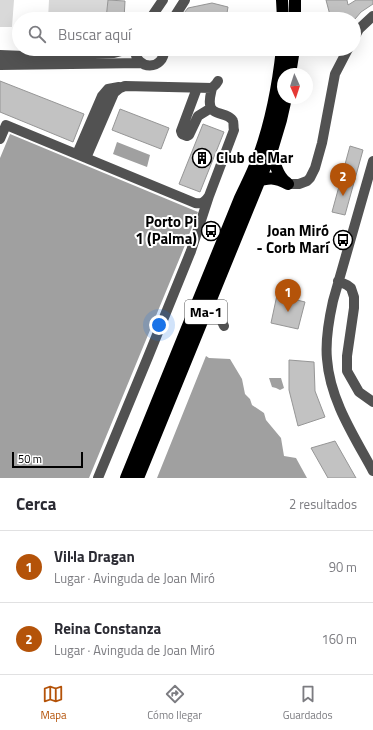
<!DOCTYPE html>
<html lang="es">
<head>
<meta charset="utf-8">
<style>
  :root { --surface:#fff; --page:#f7f7f7; --text:#2b2b33; --muted:#7c7c81; --line:#e1e1e2; --accent:#b45309 }
  body { margin:0; font-family:"Titillium Web",sans-serif; background:var(--page); color:var(--text) }
  .compass { position:absolute; left:277px; top:68px; width:36px; height:36px; border-radius:50%; background:var(--surface); box-shadow:0 4px 16px #0002; rotate:177deg }
  .scale { position:absolute; left:12px; bottom:10px; width:71px; box-sizing:border-box; padding-left:4px; border:2px solid #000; border-top:0; font-size:11px; line-height:14px; white-space:nowrap; color:#000; -webkit-text-stroke:3px #fff; paint-order:stroke }
  .you { position:absolute; left:159px; top:325px; width:14px; height:14px; margin:-10px; border:3px solid #fff; border-radius:50%; background:#1a73e8; box-shadow:0 0 0 6px #1a73e833 }
  .badge { display:grid; place-items:center; width:26px; height:26px; border-radius:50%; background:var(--accent); color:#fff; font-size:13px; font-weight:700 }
  .pin { position:absolute; translate:-50% -33px; filter:drop-shadow(0 1px 2px #0008) }
  .pin::after { content:''; position:absolute; top:21px; width:14px; height:12px; background:inherit; clip-path:polygon(0 0,100% 0,50% 100%) }
  .list { margin:0; padding:0; list-style:none }
  h2 { display:flex; justify-content:space-between; align-items:center; height:52px; margin:0; padding:0 16px; font-size:17px }
  h2 small { font-size:13px; font-weight:400; color:var(--muted) }
  .list li { display:grid; grid-template-columns:26px 1fr auto; gap:12px; align-items:center; box-sizing:border-box; height:72px; padding:0 16px; border-top:1px solid var(--line) }
  .list b { display:block; font-size:15px; white-space:nowrap }
  .list p { margin:0; font-size:13px; white-space:nowrap; color:var(--muted) }
  .list em { font-size:13px; font-style:normal; color:var(--muted) }
  .icon { flex:none; width:22px; height:22px; fill:none; stroke:currentColor; stroke-width:2; stroke-linecap:round; stroke-linejoin:round }
  .map { position:relative; flex:none; width:373px; height:478px; overflow:hidden }
  .search { position:absolute; background:var(--surface); box-shadow:0 4px 16px #0002; left:12px; right:12px; top:12px; height:44px; display:flex; align-items:center; gap:10px; box-sizing:border-box; padding:0 14px; border-radius:22px; color:var(--muted); font-size:15px }
  .sheet { height:196px; background:var(--surface) }
  nav { display:flex; justify-content:space-around; align-items:center; box-sizing:border-box; height:56px; border-top:1px solid var(--line); background:var(--surface); font-size:11px; color:var(--muted) }
  nav a { display:grid; justify-items:center; gap:2px }
  nav .on { color:var(--accent) }
  .map>svg:first-child { display:block }
  .green { fill:#d9d9d9 }
  .water { fill:#a0a0a0 }
  .building { fill:#c2c2c2; stroke:#969696 }
  .lines { fill:none; stroke-linecap:round; stroke-linejoin:round }
  .minor { stroke:#525252; stroke-width:10 }
  .highway { stroke:#000; stroke-width:12 }
  .labels { text-anchor:middle; stroke-width:4; stroke-linejoin:round; paint-order:stroke }
  .shield { fill:#fff; stroke:#4c4c4c; stroke-width:1 }
  .shield-label { font-size:14px; font-weight:bold; fill:#000 }
  .poi-label { font-size:15px; font-weight:bold; fill:#000; stroke:#fff; text-anchor:end }
</style>
</head>
<body>
<div class="map">
<svg width="373" height="478" viewBox="0 0 373 478">
  <rect width="100%" height="100%" fill="#fff"/>
  <path class="green" d="M0 0H14L12 27H0Z
    M49 0H108L106 19H48Z"/>
  <path class="water" d="M10 134 198 212 181 255 89 478H0V158Z
    M117 142 150 155 147 167 113 154Z
    M206 356 209 358 230 359 242 379 245 394 250 399 252 405 264 413 266 420 281 438 284 456 296 458 307 478H157Z
    M269 378H281L284 388 280 390 276 388 272 387Z"/>
  <path class="building" d="M108 0 125 1 124 19H106Z
    M326 0H347L348 5 356 0H373V4L361 12 355 19H331Z
    M212 3 228 7 226 19H184V13L188 8Z
    M0 81 84 114 73 142 0 112Z
    M120 109 169 128 161 149 112 130Z
    M203 124 224 132 200 192 179 184Z
    M350 146 363 150 345 215 332 212Z
    M277 295 305 302 298 329 271 323Z
    M289 360 314 362 315 391 325 417 298 426 289 390Z
    M335 441 356 478H328L311 448Z"/>
  <g class="lines">
    <path class="minor" d="M150 19 163 0
      M173 19 185 0
      M354 38 359 29 373 16
      M135 49C135 71 165 71 164 49
      M0 55 25 56 114 53 129 49
      M0 65 142 63
      M197 88 181 131 182 134 187 136 189 135 198 116 211 108
      M0 139 6 125 195 203C202 204 205 202 209 196L191 251 148 357 98 478
      M77 154 102 96 108 89 119 87
      M86 158 114 93 120 88 125 86 212 88 216 84 218 81
      M373 161 333 301C329 319 325 339 327 359 330 400 354 436 373 471
      M288 184H299L307 181 310 178 315 168 322 143 335 74 348 49
      M209 196 234 130C233 127 234 123 233 121 229 112 210 116 210 104 209 99 211 93 212 88
      M338 281 347 285 351 288 354 297V308L347 356V371L359 392 373 402
      M217 311 224 326"/>
    <path class="highway" d="M282 0 283 19
      M295 0V19
      M290 74 294 49
      M272 150C274 161 277 176 287 183
      M255 182C269 177 275 177 288 184
      M126 478 240 198C246 185 253 172 258 158 271 123 278 86 282 49
      M138 478 272 150 281 120 286 98"/>
  </g>
  <defs>
    <symbol id="building-ring" viewBox="-11 -11 22 22"><circle r="9.5" fill="#fff" stroke="#000" stroke-width="1.5"/><path d="M-4-6H4V6H1V3H-1V6H-4ZM-2.5-4.3h1.7v1.8h-1.7ZM.8-4.3h1.7v1.8H.8ZM-2.5-1h1.7V.8h-1.7ZM.8-1h1.7V.8H.8Z" fill="#000"/></symbol>
    <symbol id="bus-ring" viewBox="-11 -11 22 22"><circle r="9.5" fill="#fff" stroke="#000" stroke-width="1.5"/><path d="M-5-6H5V4H4V6H2V4H-2V6H-4V4H-5ZM-3.5-4V0h7V-4ZM-3.5 1.2v1.5H-2V1.2ZM2 1.2v1.5H3.5V1.2Z" fill="#000"/></symbol>
  </defs>
  <g fill-rule="evenodd">
    <use href="#building-ring" x="191" y="147" width="22" height="22"/>
    <use href="#bus-ring" x="200" y="220" width="22" height="22"/>
    <use href="#bus-ring" x="332" y="229" width="22" height="22"/>
  </g>
  <g class="labels">
    <rect class="shield" x="185" y="300" width="42" height="24" rx="3"/>
    <g class="shield-label">
      <text x="206" y="317">Ma-1</text>
    </g>
    <g class="poi-label">
      <text x="216" y="163" text-anchor="start">Club de Mar</text>
      <text x="197" y="227">Porto Pi<tspan x="197" dy="17">1 (Palma)</tspan></text>
      <text x="329" y="236">Joan Miró<tspan x="329" dy="17">- Corb Marí</tspan></text>
    </g>
  </g>
</svg>
<svg class="compass" viewBox="-18 -18 36 36"><path d="M0-13l5 13h-10z" fill="#e53935"/><path d="M0 13l5-13h-10z" fill="#7c7c81"/></svg>
<div class="scale">50 m</div>
<div class="you"></div>
<div class="pin badge" style="left:288px;top:312px">1</div>
<div class="pin badge" style="left:343px;top:196px">2</div>
<div class="search"><svg class="icon" aria-label="search" viewBox="0 0 24 24"><circle cx="10" cy="10" r="6"/><path d="M15 15l6 6"/></svg>Buscar aquí</div>
</div>
<section class="sheet">
<h2>Cerca<small>2 resultados</small></h2>
<ul class="list">
<li><span class="badge">1</span><div><b>Vil·la Dragan</b><p>Lugar · Avinguda de Joan Miró</p></div><em>90 m</em></li>
<li><span class="badge">2</span><div><b>Reina Constanza</b><p>Lugar · Avinguda de Joan Miró</p></div><em>160 m</em></li>
</ul>
</section>
<nav>
<a class="on"><svg class="icon" aria-label="map" viewBox="0 0 24 24"><path d="M3 6l6-2 6 2 6-2v14l-6 2-6-2-6 2zM9 4v14M15 6v14"/></svg>Mapa</a>
<a><svg class="icon" aria-label="directions" viewBox="0 0 24 24"><path d="M12 3l9 9-9 9-9-9zM9 14v-3h6M13 9l2 2-2 2"/></svg>Cómo llegar</a>
<a><svg class="icon" aria-label="saved" viewBox="0 0 24 24"><path d="M7 4h10v16l-5-4-5 4z"/></svg>Guardados</a>
</nav>
</body>
</html>
